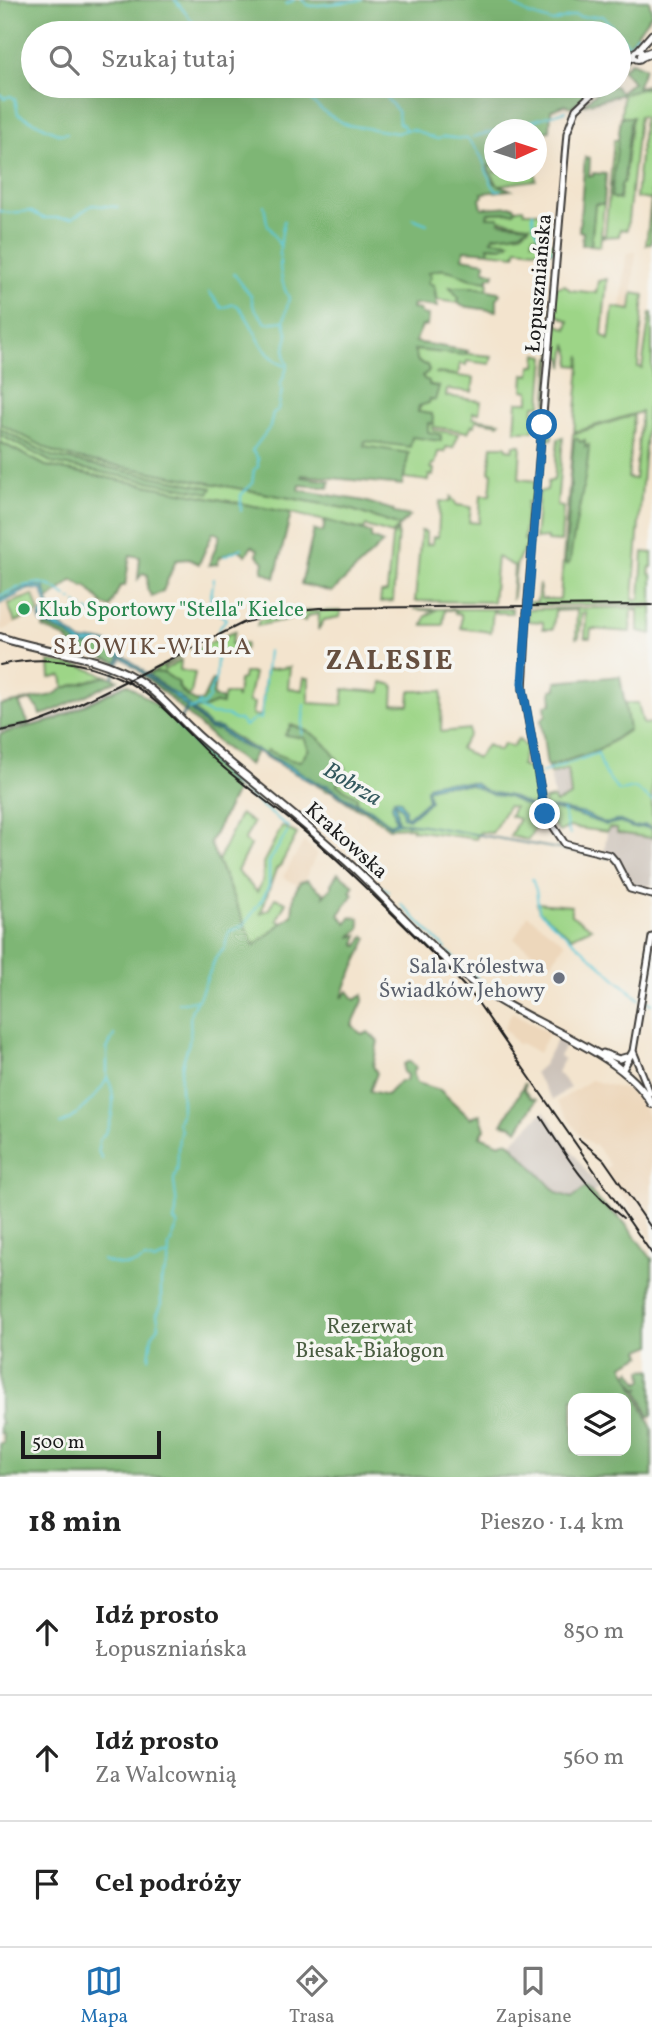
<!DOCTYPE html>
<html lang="pl">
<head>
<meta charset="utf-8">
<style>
  :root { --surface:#fff; --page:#f6f6f6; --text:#222; --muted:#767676; --line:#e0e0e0; --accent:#1f6fb2 }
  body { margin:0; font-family:Vollkorn,serif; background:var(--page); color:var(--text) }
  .controls { position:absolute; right:21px; bottom:21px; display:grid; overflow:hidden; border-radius:14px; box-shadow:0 7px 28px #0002 }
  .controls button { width:63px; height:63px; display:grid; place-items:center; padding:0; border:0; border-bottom:2px solid var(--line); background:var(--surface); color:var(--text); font:35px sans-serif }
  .compass { position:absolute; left:484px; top:119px; width:63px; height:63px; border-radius:50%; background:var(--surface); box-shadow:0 7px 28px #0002; rotate:87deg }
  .scale { position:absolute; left:21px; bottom:18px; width:140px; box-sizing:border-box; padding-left:7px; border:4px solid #1c1c1c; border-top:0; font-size:19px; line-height:24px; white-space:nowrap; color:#1c1c1c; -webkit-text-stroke:5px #f6f6f2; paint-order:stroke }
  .stop { position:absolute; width:21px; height:21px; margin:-16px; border:5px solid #1f6fb2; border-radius:50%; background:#fff }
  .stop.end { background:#1f6fb2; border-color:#fff; box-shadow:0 2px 7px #0008 }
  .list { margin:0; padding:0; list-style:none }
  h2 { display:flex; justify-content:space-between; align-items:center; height:91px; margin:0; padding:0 28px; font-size:30px }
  h2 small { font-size:23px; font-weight:400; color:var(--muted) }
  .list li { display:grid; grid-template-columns:46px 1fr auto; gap:21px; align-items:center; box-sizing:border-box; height:126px; padding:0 28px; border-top:2px solid var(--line) }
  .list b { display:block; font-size:26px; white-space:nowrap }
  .list p { margin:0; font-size:23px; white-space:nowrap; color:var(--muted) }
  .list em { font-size:23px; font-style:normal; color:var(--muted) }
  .icon { flex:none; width:38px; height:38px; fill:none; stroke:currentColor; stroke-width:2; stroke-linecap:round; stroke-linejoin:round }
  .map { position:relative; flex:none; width:652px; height:1477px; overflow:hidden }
  .search { position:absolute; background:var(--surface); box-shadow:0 7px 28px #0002; left:21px; right:21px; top:21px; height:77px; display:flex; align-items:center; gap:18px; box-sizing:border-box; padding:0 24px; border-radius:38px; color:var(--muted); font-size:26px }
  .sheet { height:469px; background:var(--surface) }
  nav { display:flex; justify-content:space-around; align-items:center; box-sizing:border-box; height:98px; border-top:2px solid var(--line); background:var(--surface); font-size:19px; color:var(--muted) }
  nav a { display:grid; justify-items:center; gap:4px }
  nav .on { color:var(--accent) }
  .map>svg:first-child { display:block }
  .built { fill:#edd7bb }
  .industrial { fill:#ccc2b9 }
  .green { fill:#9dd587; stroke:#5c7852; stroke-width:2 }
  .forest { fill:#7eb674; stroke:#4d6948; stroke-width:2; fill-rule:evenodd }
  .water { fill:#5dc8d7; stroke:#3c727a; stroke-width:2 }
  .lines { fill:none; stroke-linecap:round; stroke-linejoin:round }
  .stream { stroke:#5dc8d7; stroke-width:2 }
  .secondary-casing { stroke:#3c3a37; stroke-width:9 }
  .primary-casing { stroke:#3c3a37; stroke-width:10 }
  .highway-casing { stroke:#3c3a37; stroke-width:11 }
  .secondary { stroke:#fff; stroke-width:5 }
  .primary { stroke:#fff; stroke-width:6 }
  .highway { stroke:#fff; stroke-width:8 }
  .rail { stroke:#1c1c1c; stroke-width:2 }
  .secondary-bridge-casing { stroke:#3c3a37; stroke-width:9; stroke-linecap:butt }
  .secondary-bridge { stroke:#fff; stroke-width:5 }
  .route { stroke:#1f6fb2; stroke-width:9 }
  .leisure-dot { fill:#2e9e5b; stroke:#f6f6f2; stroke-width:2.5 }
  .worship-dot { fill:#6b7280; stroke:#f6f6f2; stroke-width:2.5 }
  .labels { text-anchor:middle; stroke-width:7; stroke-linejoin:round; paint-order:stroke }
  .street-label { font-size:21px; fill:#1c1c1c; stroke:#f6f6f2 }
  .leisure-label { font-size:21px; fill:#27864d; stroke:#f6f6f2; text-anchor:start }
  .worship-label { font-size:21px; fill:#5b616d; stroke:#f6f6f2; text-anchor:end }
  .park-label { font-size:21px; fill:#495d41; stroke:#f6f6f2 }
  .water-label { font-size:23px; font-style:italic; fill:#33585d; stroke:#f6f6f2 }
  .quarter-label { font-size:24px; letter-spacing:2px; fill:#664f3f; stroke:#f6f6f2 }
  .district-label { font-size:28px; font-weight:bold; letter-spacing:2px; fill:#664f3f; stroke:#f6f6f2 }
</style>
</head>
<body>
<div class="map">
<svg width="652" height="1477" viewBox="0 0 652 1477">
  <rect width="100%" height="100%" fill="#f6f6f2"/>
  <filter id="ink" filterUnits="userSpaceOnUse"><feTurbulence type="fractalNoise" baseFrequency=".0143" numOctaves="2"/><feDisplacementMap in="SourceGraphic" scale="14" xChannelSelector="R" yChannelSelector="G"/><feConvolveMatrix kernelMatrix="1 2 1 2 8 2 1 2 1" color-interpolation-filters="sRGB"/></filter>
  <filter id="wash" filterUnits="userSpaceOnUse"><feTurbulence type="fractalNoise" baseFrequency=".00686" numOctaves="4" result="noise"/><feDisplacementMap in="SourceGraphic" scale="28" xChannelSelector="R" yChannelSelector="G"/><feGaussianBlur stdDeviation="1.57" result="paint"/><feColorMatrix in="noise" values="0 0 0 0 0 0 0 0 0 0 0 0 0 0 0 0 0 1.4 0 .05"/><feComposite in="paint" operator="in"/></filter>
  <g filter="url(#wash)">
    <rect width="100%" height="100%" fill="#f3e4ce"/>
    <path class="built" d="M636 251 631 310 621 309 626 254Z
      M34 590 41 594 44 612 37 618 30 617 4 630 0 629V605Z
      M304 841 317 854 304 881 297 885 283 877Z
      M528 915 565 943 550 965 514 939Z
      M512 1012 549 1033 539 1053 520 1043 518 1045 504 1028Z
      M591 1080 640 1094 652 1128V1239L605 1170 610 1165 595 1144 592 1145 579 1134 557 1102Z"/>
    <path class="industrial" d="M122 683 127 684 55 720 0 734V730L29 724 61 713Z
      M568 769 571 796 555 803 550 774Z
      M608 828 618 829 617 833 652 838V885H649L648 888 631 885 617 859 604 851Z
      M558 1038 567 1043 559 1056 564 1059 557 1072 570 1087 553 1100 534 1073 543 1065Z
      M544 1111 598 1188 591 1193 585 1188 570 1199 558 1194 510 1144Z"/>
    <path class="green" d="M652 86 651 243 646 245 651 200 636 198 644 117 639 116 627 230 620 229 619 236 601 237 600 246 591 245 595 204H604L601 235H605L614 140H619L615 177 611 186 620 198 621 185 624 181 632 117H621L623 97 620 95Z
      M489 165 494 168V172H535L536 180 498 185 488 168Z
      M523 208 524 212H546V218L543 219 542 223H535L540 236H533L532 241 554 242 553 252 517 248 515 255 489 252 487 246 501 247 509 242 490 240 494 236 521 233 529 227C518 220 500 222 487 217L488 213 514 212 516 209Z
      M435 269C454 269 469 278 488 281L487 291 475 287H450L459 298 458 303 437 300 434 285 428 284 427 273Z
      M607 279 602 335 609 340 613 307 631 310 633 293 644 295 638 367 642 368 650 313H652V407L648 408 633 599H640L643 552 652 553V567H650L649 574 652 575V604L529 605V602H537L539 584 541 599H560L573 434 634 415 628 478 635 479 641 412 574 432 581 355 579 366 570 365 571 356 567 344 564 367 562 357H552L546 433 552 434V439L544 440 550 357 556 353 551 351 553 322 567 329 569 321 556 314 553 315 556 287 565 285 570 290 596 293 598 281Z
      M413 349 492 356 490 364 467 361 466 365 460 364 458 375 435 373 474 378 472 392 447 389 446 396 481 401 479 413 473 412V418L500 422 499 424 476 420 475 426 472 425 468 432 433 427V430L459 434 453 448 446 447 445 452H438L435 464H432L431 468 434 469 433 476 429 475 428 481 404 478 408 453 363 446 364 441 412 437 428 432V423L433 424 418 412C420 403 432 395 439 387 431 385 426 384 422 376L429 371 427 365 418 362Z
      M537 354 545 356 541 405H534L533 431H515L517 402H529V391L523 390 524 374 530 375 531 366H536Z
      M0 423 71 457 349 509 400 526 392 534 366 526 364 530 291 513 46 466 0 442V435L53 463 211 488 54 457 0 429Z
      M563 437 557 506 563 507 561 542 547 541V538L535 539 539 492 547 490 548 482 554 480 558 439Z
      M514 445H521L519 479 535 481 534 502H527L524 540 531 539 530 544C512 558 516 578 512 600L514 566 497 557 493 602 415 601 421 531 426 532V545L432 544 433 537H438L440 501 450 502 451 497 457 505 471 507 469 522 479 523 481 495H490L492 473 489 472 492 446H506L507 449 513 450Z
      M398 530 393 601 380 602 381 593 387 592 392 537Z
      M33 595 39 613 15 622 8 604Z
      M652 607V634L638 631V610L631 611 630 632 591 629 590 638H585L586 613H582L579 637 576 638 577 610 555 611 553 629H543V622L528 621V609Z
      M414 609H512V613H497L493 610 491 632 461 628V614L455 613 454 610H445L443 625H423L426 616 435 611Z
      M304 611H341L340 617 324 620 318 630 319 614 307 616 305 621 294 618 257 626 259 620Z
      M235 631 231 644 246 643 245 649 215 654 193 651Z
      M180 657 164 667V670L181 660 180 670 195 673 191 694 188 696 179 687V683L164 673 152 672Z
      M49 662 80 666 107 676 64 688 62 676 50 678Z
      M290 667 288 688 302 690 304 678H309V703L342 705 344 689 381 692 382 682 394 685 393 704 409 705 410 691H442L441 732 469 729V735L460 749 477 758 487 745 499 751 504 744 512 747 518 739 526 747 521 766 531 769 536 767 543 814 528 840 510 836 519 819 510 816 514 807 508 806 492 833 480 832 476 839 412 830V827L389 828 364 810 356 808 357 797 337 785 346 768C333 757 327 744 312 735L304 738 309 748 301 761 291 760 267 750 265 754H263L220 728 210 727 195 711V709L216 702 221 704 225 694H235L237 699 239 680 243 679 244 673H254L248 702 254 703 252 715 261 716 266 670Z
      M624 703H638L643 724 652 723V827L643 826 652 829V838L617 833V829L609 828 607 832 569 827 559 832 547 816 544 800 554 798 555 803 571 796 568 769 550 774 549 767 599 750 629 730Z
      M240 814 253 823 244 841 250 845 237 871 257 892 263 880V863L282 826 297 834 280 866 276 869 261 913 269 909 275 898 286 902 277 920 282 923 254 947 218 861Z
      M537 903 571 906V915L591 928 571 937 539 911Z"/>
    <path class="forest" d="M0 0H649L652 13 628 45 625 51 628 56 619 67V33H33V86H597L572 107 565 105 551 110 550 131 541 132V140L537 141 536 130H494V168L489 165 488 168 495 183 511 190 482 193 483 196 480 199 482 208 513 206 516 209 514 212 488 213 487 217H499V222L530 225C518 236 509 233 494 236L491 240 509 242V244L502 247 488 246 489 252 464 250 463 258 485 262 484 270 494 273 493 277H488V281C481 280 471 280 465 277 453 271 442 266 428 273L431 276 428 283 434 285 437 307 413 304 412 309 420 310 421 314 428 315 427 326H422L415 342 468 351 464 355 414 350 418 362 427 365 429 371 422 376 424 379 429 381V385L439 387 435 400 430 399 429 403 419 406 418 412 432 414 434 424 428 423V432L441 435V441L412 437 410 447 365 441 364 446 409 453 402 485 302 475V477L330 481 329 488 300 485 299 490 364 501 393 510 394 513 410 516 400 526 349 509 71 457 56 453 0 424Z
      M631 62 645 68 637 87 652 84V86L582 105 604 86H615L620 92 633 82 622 69Z
      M621 117H633L630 124 624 181 621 185 619 200 611 197Z
      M585 157 590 158 589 176H593V173L606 174 604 204H595L591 245H582L583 232 579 231Z
      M450 287H475L498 292 500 294 497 299V311L462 306 458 303 459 298Z
      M0 429 54 457 212 488 209 493 53 463 0 435Z
      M577 438 580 442 585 440V447L589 445C587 485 574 522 570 562L567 565 565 564 571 486 570 482 574 439Z
      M0 442 46 466 291 513 275 578 262 571 264 562 257 555 258 550 252 546 246 555 238 549 220 557 217 564 209 565 220 535 213 532 199 564 189 559 176 560 163 591 152 597 147 589 148 575 143 573 138 579 140 557 130 555 125 586H120L110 608 104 605 86 586 83 587 73 580 47 601 44 590C30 584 14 596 0 601Z
      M325 520 371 533V538L383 543 332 592 301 584 314 530 323 532Z
      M44 625 66 633 80 646C101 644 103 642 120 655L118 663 83 651 71 645 66 638 43 628Z
      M152 672 164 673 179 683 178 687 185 695 197 702 202 701 212 680 215 681 213 697 222 699V704L216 703 203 709H195V711L172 693 209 729 219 730 238 744 256 751 249 765C209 740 180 703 143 676L147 674 172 693 148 674Z
      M107 676 118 680 51 712 40 715 38 708 30 700 19 703 29 724 0 730V705L53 695 64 688Z
      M620 676 629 729 599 750 547 767 541 720 546 715 545 705 552 704 551 690 556 689V682Z
      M127 684 165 711 217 766 236 791 210 843 254 946 292 915 294 894 300 882 307 880 323 893V896L331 888V884L338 873 354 885 350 891 353 894 339 915 347 923 350 917 359 918 360 929 350 937 358 935 355 945 358 946 364 936 368 938 346 985 342 998 348 991 355 1000 363 995V1001L352 1025 360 1033 365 1034 368 1032 378 1041 373 1066 377 1073 370 1091 387 1095 400 1081H406L407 1075 403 1072 404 1064 410 1061 416 1068 413 1073 417 1083 440 1090 470 1118 480 1114 485 1129 480 1136 500 1144 506 1141 510 1143 557 1193 572 1198 586 1187 601 1203 624 1222 652 1259V1345L640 1350 642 1355 623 1365 628 1375 631 1370 639 1382 643 1380 642 1370 652 1369V1415L649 1417 638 1390 641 1387 637 1389 629 1376 652 1429V1477H0V1443H4L3 1434 0 1433V1424H2L0 1418V734L55 720ZM573 1398H626V1451H573Z
      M291 725C304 729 318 735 327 746 334 754 338 761 346 768L337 785 357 797 356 808 331 791H327L264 756 267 750 291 760 301 761 309 749 304 738 285 735Z
      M525 1083 524 1090 530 1098 536 1100 518 1130 512 1126 502 1124Z"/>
    <path class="water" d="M34 586 44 587 50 607 42 620 61 626 82 642 95 640 108 643 162 686 180 697 210 727 220 728 241 743 292 767 316 782 329 786 350 800 371 809 390 824 396 821 392 805 394 799 400 800 405 809V815L408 817 428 800 426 790 428 786 439 782 474 783 488 792 510 796 533 807 554 808 585 814 606 824 618 820 634 827 646 825 652 829 644 827 633 828 619 822 606 825 578 815 551 809H534L508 797 491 794 471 785H440L430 788 427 791 430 801 409 819 403 817 402 809 395 801 398 822 423 825 610 858 423 825 399 823 390 826 372 812 346 800 328 788 315 784 256 751 238 744 219 730 210 729 191 710H188L176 724 187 708C167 689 143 675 122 657L113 677 120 656C104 642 100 644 80 646L66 633 41 623 39 617 47 607 42 590 29 589 0 604V600L26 587Z"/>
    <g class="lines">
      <path class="stream" d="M175 0 193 22
        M302 0 308 5 312 6 362 0
        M506 0 528 14 553 22 575 15 580 17 603 16 618 33
        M286 4 294 0
        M619 34 629 45 636 35 643 39
        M649 44 652 46
        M290 86 303 90 312 102 327 114 347 125 397 133C418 125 416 133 434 138 443 141 437 137 445 137 452 138 460 139 468 139 471 143 476 148 479 153 487 165 486 179 496 190H501
        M0 94 4 98 11 96 15 99 18 114 59 134 67 133
        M386 98 398 111 399 123 403 125 405 129
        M500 130 566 111
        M473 137 494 131
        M264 205 267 223 280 246
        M0 211 9 213 30 211 43 218H73L92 205 118 207
        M533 212C532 226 539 234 544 245L552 250
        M412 218 427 224
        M234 274 251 296 254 308 266 323 283 321
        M209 292 222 308 234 304 238 306C258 327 256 352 285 366
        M241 511V495L252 484 254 470 258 467V458L252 451 270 427 273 413 278 410 282 390 280 386 288 365C283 357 285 344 288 336L284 321 289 298C276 276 279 245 284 221
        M224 556 242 548
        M214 579 209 606 226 619 218 630
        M23 586 40 583 53 587
        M56 589 67 597
        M0 596 20 587
        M70 599 72 600
        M76 603 79 605
        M83 607V608
        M87 610 91 613
        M92 614 94 615
        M96 617H97
        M217 653 220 636
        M198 707 210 714 227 715 234 720H240L245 726 256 718 261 719 268 651
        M189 709 198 707 199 703 203 706 210 697 209 694 216 677 217 656
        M176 723 228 779 288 827
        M302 735 304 705
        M541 773 598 753 604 772 619 791 635 788 652 801
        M538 792 541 807
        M564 811 567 827
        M567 829 570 834
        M532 879 536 890 539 911 639 999
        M382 887 389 891
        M401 904 446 949
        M448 952 459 962
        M462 965 490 989 518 1006
        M644 1000 652 1004
        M178 1003 198 1000 216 957 224 949 229 932 244 925 263 898 269 886V862L288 831
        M520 1007 532 1013
        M537 1016 545 1020
        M60 1124C73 1121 102 1091 107 1078
        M102 1159 98 1151 99 1140C114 1128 117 1092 107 1078V1049L114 1035
        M102 1260C117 1266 131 1268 145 1259L154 1261 169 1255
        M149 1358 152 1336 159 1326 157 1314 161 1306V1281L168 1264 169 1246 178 1225 174 1221C179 1206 175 1195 174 1181 174 1177 176 1174 177 1170 179 1156 176 1144 181 1130L178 1122C186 1108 179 1090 181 1074 182 1061 186 1054 189 1042 194 1026 185 1017 196 1002"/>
    </g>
  </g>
  <g filter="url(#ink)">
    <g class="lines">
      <defs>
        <path id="secondary" d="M638 50 652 34
          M633.5 55a4.5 4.5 0 1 1 9 0a4.5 4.5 0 1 1-9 0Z
          M619 69 633 56
          M540 450 567 133 576 109 600 86
          M528 600 540 449
          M527 613 523 690 545 814 565 844 610 855 616 862 630 889 652 895
          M633 1051 650 1093
          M603 1053 619 1059 626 1057
          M623 1069 633 1051 652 937"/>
        <path id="primary" d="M0 637C45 653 95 653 136 679 162 695 180 720 202 739 253 783 307 824 356 870 397 909 436 956 483 990 533 1026 622 1051 652 1104"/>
        <path id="highway" d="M642 56 652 52"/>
      </defs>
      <use href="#secondary" class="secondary-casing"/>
      <use href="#primary" class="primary-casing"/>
      <use href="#highway" class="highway-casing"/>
      <use href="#secondary" class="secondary"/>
      <use href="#primary" class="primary"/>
      <use href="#highway" class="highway"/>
      <path class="rail" d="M0 665C40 656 82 660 120 678 160 697 184 732 216 761 246 788 281 811 312 838 361 881 407 929 454 975L474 997 652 1254
        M0 731 31 725 55 716 243 623 281 612 319 608 652 605
        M541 1117C566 1156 586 1189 623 1218
        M579 1139 604 1160 652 1229"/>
      <defs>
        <path id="secondary-bridge" d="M527 613 528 600"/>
      </defs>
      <use href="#secondary-bridge" class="secondary-bridge-casing"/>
      <use href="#secondary-bridge" class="secondary-bridge"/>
    </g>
  </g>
  <g class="lines" filter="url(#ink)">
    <path class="route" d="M542 425 522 683 545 814"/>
  </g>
  <circle class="leisure-dot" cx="24" cy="609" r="7"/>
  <circle class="worship-dot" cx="559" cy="978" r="7"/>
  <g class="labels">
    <g class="street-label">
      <text transform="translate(538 283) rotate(-85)" y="7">Łopuszniańska</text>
      <text transform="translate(347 840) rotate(42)" y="7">Krakowska</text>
    </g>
    <g class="leisure-label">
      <text x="38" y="616">Klub Sportowy "Stella" Kielce</text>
    </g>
    <g class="worship-label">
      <text x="545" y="973">Sala Królestwa<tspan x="545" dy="24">Świadków Jehowy</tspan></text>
    </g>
    <g class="park-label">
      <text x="370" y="1333">Rezerwat<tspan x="370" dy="24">Biesak-Białogon</tspan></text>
    </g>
    <g class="water-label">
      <text transform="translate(353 783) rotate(31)" y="8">Bobrza</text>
    </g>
    <g class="quarter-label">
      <text x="153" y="654">SŁOWIK-WILLA</text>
    </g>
    <g class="district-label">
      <text x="390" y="669">ZALESIE</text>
    </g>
  </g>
</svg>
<div class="controls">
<button><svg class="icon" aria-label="layers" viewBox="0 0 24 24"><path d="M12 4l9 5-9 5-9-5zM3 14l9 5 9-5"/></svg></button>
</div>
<svg class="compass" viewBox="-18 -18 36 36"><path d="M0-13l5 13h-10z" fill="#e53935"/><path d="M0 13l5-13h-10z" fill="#767676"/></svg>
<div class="scale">500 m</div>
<div class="stop" style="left:542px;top:425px"></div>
<div class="stop end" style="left:545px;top:814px"></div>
<div class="search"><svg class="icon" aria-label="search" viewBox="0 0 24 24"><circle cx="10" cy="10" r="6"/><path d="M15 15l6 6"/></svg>Szukaj tutaj</div>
</div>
<section class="sheet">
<h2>18 min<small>Pieszo · 1.4 km</small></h2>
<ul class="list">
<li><svg class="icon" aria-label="ahead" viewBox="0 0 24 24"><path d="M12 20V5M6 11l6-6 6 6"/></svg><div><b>Idź prosto</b><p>Łopuszniańska</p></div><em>850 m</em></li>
<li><svg class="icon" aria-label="ahead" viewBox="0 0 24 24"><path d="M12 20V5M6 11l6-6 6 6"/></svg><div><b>Idź prosto</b><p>Za Walcownią</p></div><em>560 m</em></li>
<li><svg class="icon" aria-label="arrive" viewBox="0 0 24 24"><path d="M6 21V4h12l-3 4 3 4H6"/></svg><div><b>Cel podróży</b></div></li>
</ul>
</section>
<nav>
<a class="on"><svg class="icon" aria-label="map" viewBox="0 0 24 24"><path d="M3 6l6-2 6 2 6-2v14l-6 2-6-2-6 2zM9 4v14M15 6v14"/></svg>Mapa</a>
<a><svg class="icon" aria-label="directions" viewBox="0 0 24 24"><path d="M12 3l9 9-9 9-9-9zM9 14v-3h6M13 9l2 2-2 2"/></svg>Trasa</a>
<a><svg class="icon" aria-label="saved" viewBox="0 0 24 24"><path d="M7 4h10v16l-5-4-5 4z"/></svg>Zapisane</a>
</nav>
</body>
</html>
